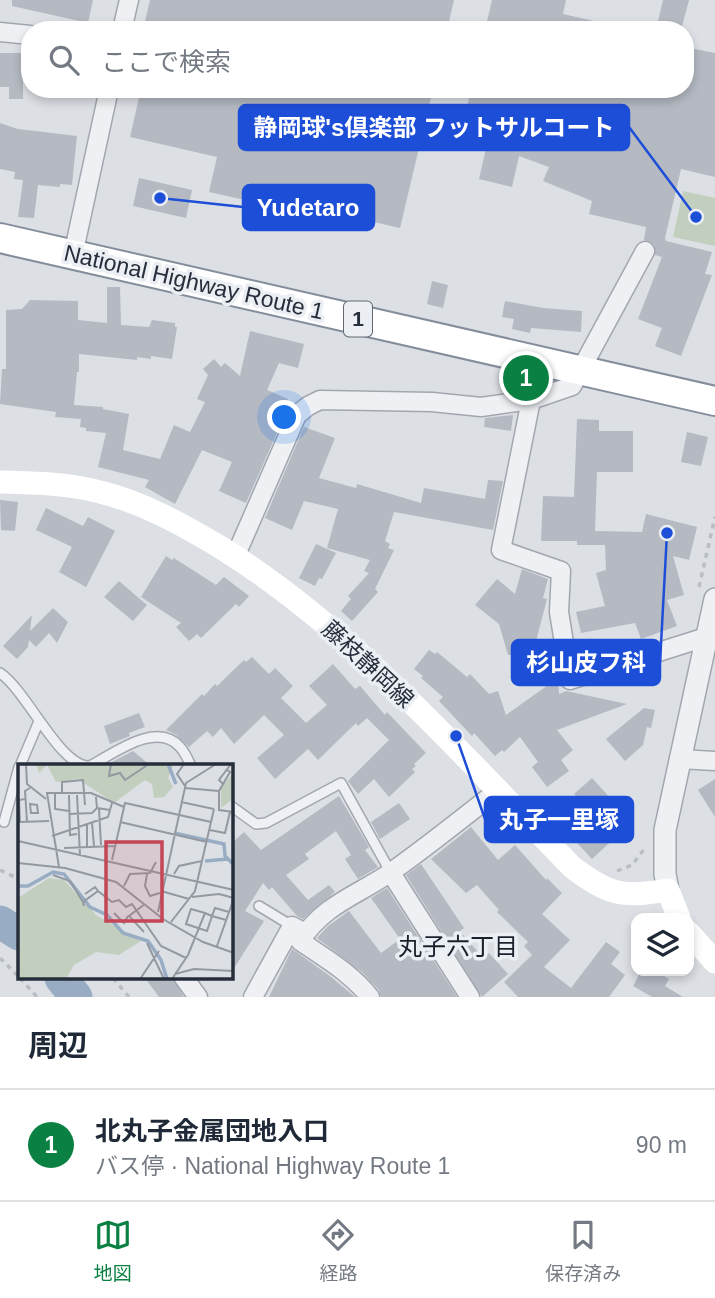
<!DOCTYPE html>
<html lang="ja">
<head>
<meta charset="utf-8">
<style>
  :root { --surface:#fff; --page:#f6f6f7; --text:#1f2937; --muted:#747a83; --line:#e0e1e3; --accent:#0b8043 }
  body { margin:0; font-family:Arial,"Noto Sans JP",sans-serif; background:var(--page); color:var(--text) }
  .controls { position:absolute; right:21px; bottom:21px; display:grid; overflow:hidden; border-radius:14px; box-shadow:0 4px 10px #0003 }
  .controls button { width:63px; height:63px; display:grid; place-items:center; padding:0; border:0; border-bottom:2px solid var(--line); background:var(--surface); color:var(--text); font:35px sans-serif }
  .you { position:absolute; left:285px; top:418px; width:24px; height:24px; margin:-18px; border:5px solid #fff; border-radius:50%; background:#1a73e8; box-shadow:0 0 0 10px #1a73e833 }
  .badge { display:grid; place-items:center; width:46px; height:46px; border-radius:50%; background:var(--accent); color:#fff; font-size:23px; font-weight:700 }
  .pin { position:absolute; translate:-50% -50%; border:4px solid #fff; box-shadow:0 2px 7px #0006 }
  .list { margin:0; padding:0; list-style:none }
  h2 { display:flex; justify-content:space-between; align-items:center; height:91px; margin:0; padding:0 28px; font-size:30px }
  h2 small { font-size:23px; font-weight:400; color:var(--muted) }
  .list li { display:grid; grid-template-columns:46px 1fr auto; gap:21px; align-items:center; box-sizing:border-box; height:112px; padding:0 28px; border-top:2px solid var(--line) }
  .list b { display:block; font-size:26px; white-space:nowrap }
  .list p { margin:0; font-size:23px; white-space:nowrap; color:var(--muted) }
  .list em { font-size:23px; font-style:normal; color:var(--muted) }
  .icon { flex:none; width:38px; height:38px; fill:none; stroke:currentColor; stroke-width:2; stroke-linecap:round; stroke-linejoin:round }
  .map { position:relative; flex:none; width:715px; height:997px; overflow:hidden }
  .search { position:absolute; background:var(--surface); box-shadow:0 4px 10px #0003; left:21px; right:21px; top:21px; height:77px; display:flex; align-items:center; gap:18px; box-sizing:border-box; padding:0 24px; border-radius:28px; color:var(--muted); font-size:26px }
  .sheet { height:203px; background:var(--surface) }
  nav { display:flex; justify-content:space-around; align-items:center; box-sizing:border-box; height:98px; border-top:2px solid var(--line); background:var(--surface); font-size:19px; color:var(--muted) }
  nav a { display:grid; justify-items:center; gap:4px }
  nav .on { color:var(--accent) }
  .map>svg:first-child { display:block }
  .grass { fill:#c2cfbe }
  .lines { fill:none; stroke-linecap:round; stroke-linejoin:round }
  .river { stroke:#98adc4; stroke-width:33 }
  .building { fill:#b4b9c2 }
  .service-casing { stroke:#a2a7af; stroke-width:12 }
  .minor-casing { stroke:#a2a7af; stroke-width:21 }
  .tertiary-casing { stroke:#a2a7af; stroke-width:24 }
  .trunk-casing { stroke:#848d9b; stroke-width:32 }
  .path { stroke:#babec4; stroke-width:3.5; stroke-dasharray:5 5; stroke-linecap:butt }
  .service { stroke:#eef0f4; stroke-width:9 }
  .minor { stroke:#eef0f4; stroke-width:18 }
  .tertiary { stroke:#eef0f4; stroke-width:21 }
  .secondary { stroke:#fff; stroke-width:23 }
  .trunk { stroke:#fff; stroke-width:28 }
  .labels { text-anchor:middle; stroke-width:7; stroke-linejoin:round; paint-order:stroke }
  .shield { fill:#ebeef3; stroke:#626872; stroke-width:2 }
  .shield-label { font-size:21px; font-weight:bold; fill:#272e3b }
  .street-label { font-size:23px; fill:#272e3b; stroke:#ebeef3 }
  .neighbourhood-label { font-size:24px; fill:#191f2b; stroke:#ebeef3 }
  .inset-river { fill:none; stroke:#98adc4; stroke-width:3.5 }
  .inset-road { fill:none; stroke:#9499a1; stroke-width:2 }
  .view { fill:#c54656; fill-opacity:0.15; stroke:#c54656; stroke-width:3.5 }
  .inset-edge { fill:none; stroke:#272e3b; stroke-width:3.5 }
  .leader { fill:none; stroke:#1d4ed8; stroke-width:2.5 }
  .callout-dot { fill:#1d4ed8; stroke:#ebeef3; stroke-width:2.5 }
  .callout { fill:#1d4ed8; stroke:#1d4ed8; stroke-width:2.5 }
  .callout-label { font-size:24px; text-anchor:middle; font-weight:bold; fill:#fff }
</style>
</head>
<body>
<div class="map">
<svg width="715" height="997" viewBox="0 0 715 997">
  <rect width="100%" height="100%" fill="#dce0e5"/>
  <path class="grass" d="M683 191 715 198V246L673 237Z"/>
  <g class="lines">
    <path class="river" d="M0 922 19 934
      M61 978 76 997"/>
  </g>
  <path class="building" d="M12 0H93L88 23 12 6Z
    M150 0H454L447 30H143Z
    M492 0H566L563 14 607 24 606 30H485Z
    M663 0H689L681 30H656Z
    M685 47 715 53V177L681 169 665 238 666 241 712 252 705 274 712 275 681 356 655 346 662 328 638 319 662 257 655 255 654 245 644 240 646 227 589 214 592 201 543 181 549 167 519 156 512 187 479 179 492 122 465 116 471 89H685Z
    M0 53H30V80L23 79V99H9V87H0Z
    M141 89H433L400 228 296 204 295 211 209 192 217 157 130 137Z
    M0 123 18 129 77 136 72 185 60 184V187L38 185 34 218 18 217 23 180 14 179 15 172 0 169Z
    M139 178 192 190 186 218 133 206Z
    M432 281 448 285 443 308 427 304Z
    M107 287H120L121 325 149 327 152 320 175 323V327H177L172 359 151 356V359L137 357V360L79 354V372H77L74 405 103 407V409L129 414 123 450 160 459 174 425 190 432 205 402 197 399 208 375 203 369 214 359 221 367 225 363 240 376 250 331 304 344 298 368 279 363 267 390 288 399 280 418 283 419 246 503 219 491 232 462 202 450 175 504 145 487 149 480 98 467 106 433 86 431V428L80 427 81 419 55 417 56 412 0 404 2 369H6V310L22 309 30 300 78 301V320L107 323Z
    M505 301 543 308 582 311 581 332 531 328 530 333 512 329 514 319 502 317Z
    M513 415 511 431 484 427 485 418Z
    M577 419 599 420V431H633V472H597L595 531 642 532 646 514 697 527 689 560 673 556 684 595 667 600 677 626 641 639 635 623 581 633 576 612 605 606 596 573 606 570 605 545H577V541H541L543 496 574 497Z
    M304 427 335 438 319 478 356 488 357 484 421 503 424 488 485 499 488 480 503 481 493 530 394 512 385 541 390 544 388 548 394 550 375 589 378 592 352 621 341 611 351 599 348 596 369 573 364 571 370 560 327 548 338 509 304 501 292 530 265 518Z
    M687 432 708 437 701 466 681 462Z
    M0 500 18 502 15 531 1 530Z
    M46 508 83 526 88 517 115 531 86 587 59 572 72 547 36 530Z
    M316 544 336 553 322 579 319 578 315 586 299 578Z
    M166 556 172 560 174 558 216 585 224 577 249 596 239 607 236 604 201 638 197 634 189 641 176 627 181 623 141 597Z
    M522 569 548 579 543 598 547 599 535 645 550 641 556 668 530 673 528 670 526 678 520 654 508 655 499 624 475 605 497 579 515 594Z
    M119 581 147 605 133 621 104 597Z
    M53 608 68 622 57 643 49 633 36 647 29 640 28 647 17 659 3 646 32 615 30 631Z
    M429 650 435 654 437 652 467 677 470 674 489 694 498 691 506 715 558 678 559 694 566 691 627 704 557 730 573 750 561 760 569 771 547 787 532 767 538 762 520 737 504 752 502 750 495 756 474 733 472 736 439 701 443 697 421 678 423 676 414 669Z
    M252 657 269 674 275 668 293 686 281 698 306 723 327 705 309 686 333 664 355 689 360 686 385 715 387 712 426 753 414 764 416 766 412 769 415 772 389 797 374 779 358 794 348 781 389 740 367 718 358 726 356 723 318 760 308 749 275 779 257 758 284 735 264 715 234 744 221 728 213 737 207 731 189 747 175 734 166 730 202 694 204 696 215 684 217 686 244 660 246 662Z
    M644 708 655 710 651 728 647 727 643 745 625 761 606 739Z
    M139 713 145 727 129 733 130 736 110 744 104 726Z
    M133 751 151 766H108L112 762Z
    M592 778 632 822 592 859 566 831 588 809 574 794Z
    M715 779V817L698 790Z
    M339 796 369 847 365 850 378 867 358 879 345 859 351 855 336 831 305 854 309 859 286 875 308 900 329 885 335 892 303 919 297 916 272 887 269 890 263 883 245 911 264 921 231 973V844L244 832 261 850Z
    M399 803 410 819 380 839 371 822Z
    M471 827 498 860 515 845 546 880 547 878 562 893 542 914 570 940 544 967 571 988 606 942 620 952 611 964 625 975 609 997H518L504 982 532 955 524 946 528 942 497 912 499 910 477 885 466 893 431 859Z
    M421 864 464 928 460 931 483 958 489 953 508 974 482 997 406 875Z
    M387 888 457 997H381L379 990 362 972 317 938 328 926 349 911 381 953 400 939 371 898Z
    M292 949 330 976 355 997H269Z
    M641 971H656L669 979 665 986 683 997H652L633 986Z
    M145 978H173L184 997H159Z"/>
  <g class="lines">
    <defs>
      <path id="service" d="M0 673C26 690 58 763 87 766
        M20 766 39 721
        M90 766C113 754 157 720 180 747 185 752 188 760 191 766
        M231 806 256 824 266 823 341 783 391 873
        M4 822 19 767
        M259 906 292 926"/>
      <path id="minor" d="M122 30 129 0
        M0 32 30 35
        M73 255 109 89
        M531 400 501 550 561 571 559 612 570 680 706 637
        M235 557 297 415 308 406 320 400 432 402 481 407 531 400 572 386 645 251
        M679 759 715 761
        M391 873 470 997
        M184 978 198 997
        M253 997 292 926 305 933
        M370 997C351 973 325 958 300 941 325 903 359 895 394 870 429 845 463 818 497 791"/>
      <path id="tertiary" d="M668 890 665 874V830L715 599"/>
      <path id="trunk" d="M0 238 715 401"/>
    </defs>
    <use href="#service" class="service-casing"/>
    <use href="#minor" class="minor-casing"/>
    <use href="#tertiary" class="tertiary-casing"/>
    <use href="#trunk" class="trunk-casing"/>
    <path class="path" d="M699 587 715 517
      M0 870 19 879
      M617 871 632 865 645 848
      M0 958 19 977
      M20 978 37 997
      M113 978 129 997"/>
    <use href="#service" class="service"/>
    <use href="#minor" class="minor"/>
    <use href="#tertiary" class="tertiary"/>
    <path class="secondary" d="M0 482C33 483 68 483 100 492 142 502 183 525 220 547 355 631 461 754 572 867 609 895 622 898 668 890L679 918
      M689 933 715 962"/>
    <use href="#trunk" class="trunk"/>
  </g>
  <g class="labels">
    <rect class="shield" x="344" y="301.5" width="28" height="35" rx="5"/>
    <g class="shield-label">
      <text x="358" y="326">1</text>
    </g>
    <g class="street-label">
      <text transform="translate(194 282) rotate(13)" y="8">National Highway Route 1</text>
      <text transform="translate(368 664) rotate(43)" y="8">藤枝静岡線</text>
    </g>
    <g class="neighbourhood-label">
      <text x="458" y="955">丸子六丁目</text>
    </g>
  </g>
  <g transform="translate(18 764)">
    <rect width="215" height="215" fill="#dce0e5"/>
    <path d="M18 0H156L150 14 155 23 146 33 136 34 134 20 127 16 96 39 60 15 38 18 29 1 21 9ZM215 9V35L203 44V24ZM31 114 46 116 78 151 123 177 101 191 78 188 56 201 48 215H0V134Z" fill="#c2cfbe"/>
    <path class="inset-river" d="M150 0 158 20M156 69 206 80 207 92 216 101M187 97 210 95M0 122H10L35 108 46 110 72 143 89 151 105 169 130 177 143 196 149 215"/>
    <path class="inset-road" d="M8 0 9 20 28 35M93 0 91 12 102 9 107 16 131 0M166 0 159 10 167 22M208 5 212 8 201 27V46L216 48M205 20 201 16 213 0M167 24 201 27M37 30V45L51 47M44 30V18L65 16 67 41M51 31 52 71 59 70M59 31 62 91M78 33 79 44 92 46M7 35 1 36 2 58 31 57M163 38 196 45M12 40 19 41 20 49H13ZM81 45 83 81M51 50 74 49 79 44M9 58 7 27 12 24M102 58 189 78M74 59 76 82M192 66 207 69 212 48M34 72 90 53 94 39M0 77 216 126M69 83V60M46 84 97 82M94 96 107 39 193 58M0 99 47 104 98 118 145 155 185 178 216 189M41 103 29 29H73L106 43M129 110 127 122 132 132 142 129M156 110 161 102 184 97M35 111 52 117 65 138M106 122 112 110 132 109 138 98M80 127 94 138 101 136 108 143 114 140 143 182 168 194M143 127 171 135M174 133 201 130 216 134M66 142 65 138 80 127 77 123 67 130M140 148 168 19 198 0M96 149 106 159 110 152M208 156 194 152 187 149 173 145 168 160 189 167 194 152 197 144 211 148M153 158 177 127 196 45M126 168 111 152 127 140M129 179 146 215M199 182 216 134M157 210 176 205 216 207M122 215 141 187M154 215 170 191 187 149"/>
    <path class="view" d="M88 78H144V157H88Z"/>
    <rect width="215" height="215" class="inset-edge"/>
  </g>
  <path class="leader" d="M696 217L629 127M160 198L243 207M667 533L660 663M456 736L485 819"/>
  <g class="callout-dot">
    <circle cx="696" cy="217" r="7"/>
    <circle cx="160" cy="198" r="7"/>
    <circle cx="667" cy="533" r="7"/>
    <circle cx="456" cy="736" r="7"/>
  </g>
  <g class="callout">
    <rect x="239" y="105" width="390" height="45" rx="7"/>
    <rect x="243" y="185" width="131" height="45" rx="7"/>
    <rect x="512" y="640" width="148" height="45" rx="7"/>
    <rect x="485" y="797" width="148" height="45" rx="7"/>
  </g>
  <g class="callout-label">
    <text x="434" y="136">静岡球's倶楽部 フットサルコート</text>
    <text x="308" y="216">Yudetaro</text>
    <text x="586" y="671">杉山皮フ科</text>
    <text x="559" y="828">丸子一里塚</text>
  </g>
</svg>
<div class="controls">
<button><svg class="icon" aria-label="layers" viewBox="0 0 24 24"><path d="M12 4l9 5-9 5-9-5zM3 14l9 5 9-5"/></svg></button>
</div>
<div class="you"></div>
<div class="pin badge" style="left:526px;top:378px">1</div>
<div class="search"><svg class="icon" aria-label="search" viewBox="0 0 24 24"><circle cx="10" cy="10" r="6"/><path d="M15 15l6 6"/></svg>ここで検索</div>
</div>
<section class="sheet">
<h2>周辺<small></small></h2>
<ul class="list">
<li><span class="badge">1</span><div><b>北丸子金属団地入口</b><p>バス停 · National Highway Route 1</p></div><em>90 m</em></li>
</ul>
</section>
<nav>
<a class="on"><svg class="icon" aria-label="map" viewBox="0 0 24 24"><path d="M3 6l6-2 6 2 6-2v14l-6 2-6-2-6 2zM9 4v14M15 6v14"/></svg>地図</a>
<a><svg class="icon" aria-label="directions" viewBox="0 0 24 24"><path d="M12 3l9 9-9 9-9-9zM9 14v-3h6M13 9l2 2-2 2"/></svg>経路</a>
<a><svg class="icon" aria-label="saved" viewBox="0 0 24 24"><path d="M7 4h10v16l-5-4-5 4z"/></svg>保存済み</a>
</nav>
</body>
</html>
